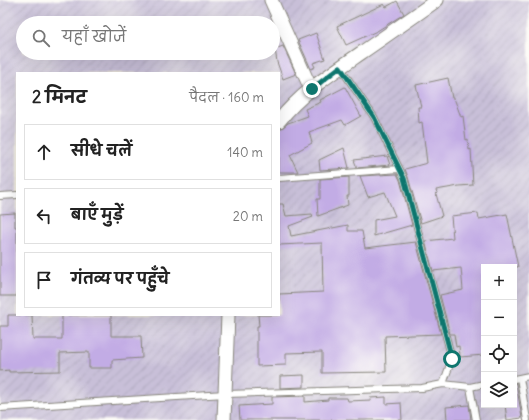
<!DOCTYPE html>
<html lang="hi">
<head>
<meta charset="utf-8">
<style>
  :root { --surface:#fff; --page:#f2f2f2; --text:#222; --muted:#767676; --line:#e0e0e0 }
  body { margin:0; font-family:Delius,"Playpen Sans Deva",sans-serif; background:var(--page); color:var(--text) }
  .controls { position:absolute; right:12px; bottom:12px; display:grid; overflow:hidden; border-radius:0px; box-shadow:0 4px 16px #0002 }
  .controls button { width:36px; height:36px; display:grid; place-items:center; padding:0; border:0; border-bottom:1px solid var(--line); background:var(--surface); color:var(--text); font:20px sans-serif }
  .stop { position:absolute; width:12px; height:12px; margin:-9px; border:3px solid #0f766e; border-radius:50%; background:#fff }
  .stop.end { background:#0f766e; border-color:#fff; box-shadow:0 1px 4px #0008 }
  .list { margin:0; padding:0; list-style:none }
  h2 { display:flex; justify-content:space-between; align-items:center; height:52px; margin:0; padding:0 16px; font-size:17px }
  h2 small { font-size:13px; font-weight:400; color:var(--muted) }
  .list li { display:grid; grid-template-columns:26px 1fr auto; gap:12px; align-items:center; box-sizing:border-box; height:56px; margin:0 8px 8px; padding:0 8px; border:1px solid var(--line); border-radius:0px }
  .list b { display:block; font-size:15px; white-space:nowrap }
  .list em { font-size:13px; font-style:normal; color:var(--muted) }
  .icon { flex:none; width:22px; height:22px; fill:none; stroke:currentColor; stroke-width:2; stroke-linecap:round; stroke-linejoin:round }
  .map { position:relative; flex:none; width:529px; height:420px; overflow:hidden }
  .search { position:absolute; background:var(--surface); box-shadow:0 4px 16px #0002; left:16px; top:16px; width:264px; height:44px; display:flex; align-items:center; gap:10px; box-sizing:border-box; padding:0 14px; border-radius:22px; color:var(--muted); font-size:15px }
  .panel { position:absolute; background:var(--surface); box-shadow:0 4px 16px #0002; left:16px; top:72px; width:264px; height:244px; border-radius:0px }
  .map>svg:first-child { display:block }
  .industrial { fill:url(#industrial-furrows); fill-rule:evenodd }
  .building { fill:#c2ace5 }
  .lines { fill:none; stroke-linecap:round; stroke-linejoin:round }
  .lane-casing { stroke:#88867d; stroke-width:8 }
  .street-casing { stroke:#88867d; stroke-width:15 }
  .lane { stroke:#fff; stroke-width:6 }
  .street { stroke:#fff; stroke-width:13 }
  .route { stroke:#0f766e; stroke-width:5 }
</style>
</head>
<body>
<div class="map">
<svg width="529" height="420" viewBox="0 0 529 420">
  <defs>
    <pattern id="industrial-furrows" width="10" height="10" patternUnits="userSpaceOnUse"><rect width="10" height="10" fill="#c8bfd8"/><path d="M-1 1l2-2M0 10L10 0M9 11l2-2" fill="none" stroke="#aba4b9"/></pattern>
  </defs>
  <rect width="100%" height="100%" fill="#fdfcf7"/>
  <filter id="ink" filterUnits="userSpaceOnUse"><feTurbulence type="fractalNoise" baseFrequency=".025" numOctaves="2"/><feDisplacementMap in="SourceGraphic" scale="8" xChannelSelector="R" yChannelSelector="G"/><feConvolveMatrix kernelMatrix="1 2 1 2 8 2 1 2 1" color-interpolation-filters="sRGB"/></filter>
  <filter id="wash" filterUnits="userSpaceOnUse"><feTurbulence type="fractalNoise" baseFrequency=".012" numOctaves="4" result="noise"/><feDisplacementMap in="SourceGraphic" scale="16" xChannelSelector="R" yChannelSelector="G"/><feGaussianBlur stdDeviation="0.9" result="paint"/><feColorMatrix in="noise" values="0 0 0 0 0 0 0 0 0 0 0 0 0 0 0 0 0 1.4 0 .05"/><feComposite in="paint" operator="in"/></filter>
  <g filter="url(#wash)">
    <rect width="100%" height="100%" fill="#f4f0de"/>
    <path class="industrial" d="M0 0H529V420H0ZM23 23H273V53H23ZM17 73H279V315H17ZM484 267H514V405H484Z"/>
    <g id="blocks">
      <path class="building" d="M397 1 404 14 377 31 346 45 337 26 384 4 386 7Z
        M316 33 325 59 313 63 315 67 311 69 298 40Z
        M283 46 296 74 283 79 277 62 275 49Z
        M448 78 452 98H454L461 117 463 116 466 140 468 139 469 150 471 149 473 185 459 186 436 190 437 193 436 194 442 216 421 223 408 177 405 169 427 163 422 122 419 123 418 107H421L416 85Z
        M345 87 361 116 345 125 342 120 309 132 312 143 290 155 298 172H279V129L282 128 288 123 308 116 305 109 321 102 320 100Z
        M344 148 349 168 320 170 319 160Z
        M387 156 390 165 357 168 354 160Z
        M397 174 400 180 412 225 374 236V220L395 216 385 192 368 197 360 176Z
        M349 177V196H347L348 205 318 216 317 199H320V179Z
        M279 204H283L286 216 312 214 313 217 289 226 291 236 348 225V231H362L365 248 416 242 441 334 385 336 386 372 322 373V352L286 353V365L257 366V326H259L258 315H279V294L323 292 322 243 279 245Z
        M15 213V227H17V296H0V214Z
        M478 213 479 219 507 214 518 267H484V355L460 357 459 346 456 347 454 334H450L440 295 463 290 461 268 433 271 425 241 453 238 451 216Z
        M8 315H32L33 339H62V315H111V336H141L142 358 112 360V368H89V352L60 353V371L9 372V370L0 371V326H8Z
        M304 375V387L280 388V376Z
        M514 383H516L522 418 507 420 505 405H514Z
        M305 396V402L328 400V398H347L348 401 371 400 370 398 386 397V404L401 403 402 420H240L239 406 272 404V397Z
        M469 405 471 420H447L446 407Z"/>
    </g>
  </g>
  <g filter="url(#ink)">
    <use href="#blocks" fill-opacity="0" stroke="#88867d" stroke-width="1"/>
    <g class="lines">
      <defs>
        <path id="lane" d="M279 178 399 169
          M0 196 17 195
          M520 378 527 420
          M514 379 529 376
          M443 384 470 387 484 384
          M470 387 476 420
          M0 408 225 394 422 388 443 384 452 359 404 178 374 117 340 67"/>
        <path id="street" d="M271 0 311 89
          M279 121C301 93 332 73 361 53 387 35 412 18 437 0
          M224 420 228 315"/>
      </defs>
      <use href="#lane" class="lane-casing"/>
      <use href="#street" class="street-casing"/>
      <use href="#lane" class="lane"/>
      <use href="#street" class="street"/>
    </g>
  </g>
  <g class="lines" filter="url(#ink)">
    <path class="route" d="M312 89 340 67 374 117 404 178 452 359"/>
  </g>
</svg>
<div class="controls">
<button>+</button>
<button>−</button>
<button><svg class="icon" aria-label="locate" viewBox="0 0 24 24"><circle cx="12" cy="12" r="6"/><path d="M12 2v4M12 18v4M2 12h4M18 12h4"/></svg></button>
<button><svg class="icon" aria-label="layers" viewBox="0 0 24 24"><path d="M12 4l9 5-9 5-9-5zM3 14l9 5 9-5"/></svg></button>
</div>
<div class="stop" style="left:452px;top:359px"></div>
<div class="stop end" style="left:312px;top:89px"></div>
<div class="search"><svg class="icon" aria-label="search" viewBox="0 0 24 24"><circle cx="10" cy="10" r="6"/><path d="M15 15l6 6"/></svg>यहाँ खोजें</div>
<section class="panel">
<h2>2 मिनट<small>पैदल · 160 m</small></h2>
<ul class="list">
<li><svg class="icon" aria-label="ahead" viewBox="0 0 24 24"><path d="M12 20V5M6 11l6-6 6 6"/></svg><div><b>सीधे चलें</b></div><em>140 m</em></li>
<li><svg class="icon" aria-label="left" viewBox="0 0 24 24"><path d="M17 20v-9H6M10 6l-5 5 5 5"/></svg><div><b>बाएँ मुड़ें</b></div><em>20 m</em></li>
<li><svg class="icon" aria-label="arrive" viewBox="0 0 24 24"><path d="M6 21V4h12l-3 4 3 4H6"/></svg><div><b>गंतव्य पर पहुँचे</b></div></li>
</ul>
</section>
</div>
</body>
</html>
